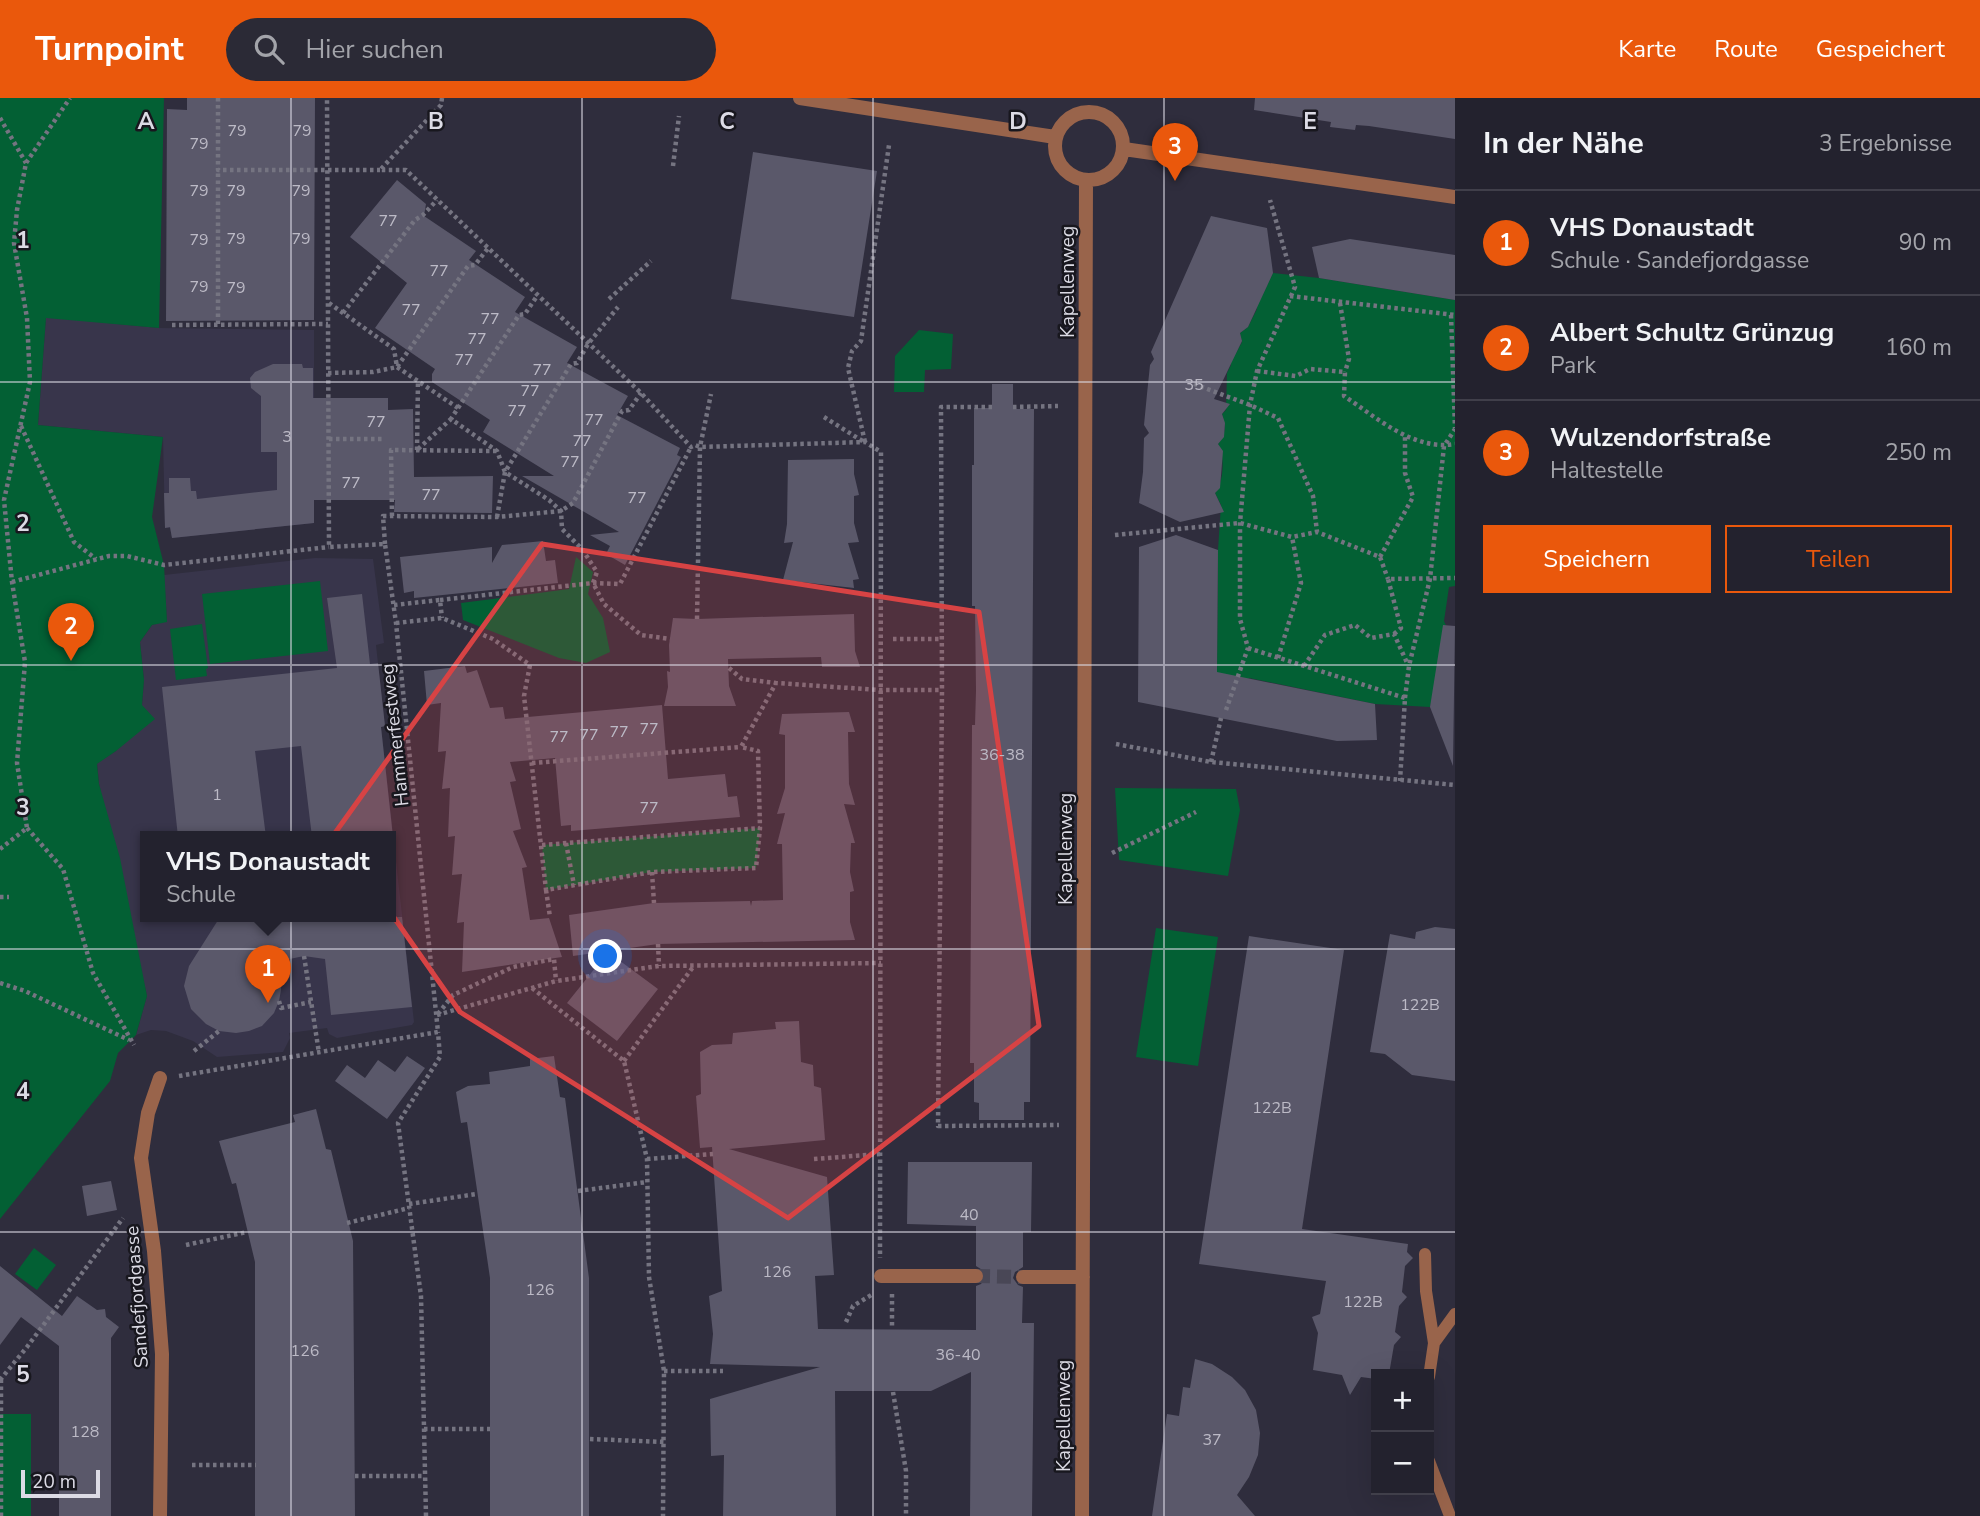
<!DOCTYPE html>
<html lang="de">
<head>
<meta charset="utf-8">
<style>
  :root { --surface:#23222e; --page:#2b2a36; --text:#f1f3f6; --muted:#a3a4aa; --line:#403f4a; --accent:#ea580c }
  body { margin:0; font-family:"Nunito Sans",sans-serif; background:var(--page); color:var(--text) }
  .controls { position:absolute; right:21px; bottom:21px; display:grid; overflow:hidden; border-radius:0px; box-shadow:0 7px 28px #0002 }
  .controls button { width:63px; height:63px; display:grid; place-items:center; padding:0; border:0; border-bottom:2px solid var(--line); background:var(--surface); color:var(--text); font:35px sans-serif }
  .scale { position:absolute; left:21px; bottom:18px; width:79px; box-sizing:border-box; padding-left:7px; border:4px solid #dcdbe5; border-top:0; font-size:19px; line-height:24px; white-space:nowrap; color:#dcdbe5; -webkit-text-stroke:5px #18171e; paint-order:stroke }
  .you { position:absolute; left:606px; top:859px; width:24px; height:24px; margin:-18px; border:5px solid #fff; border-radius:50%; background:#1a73e8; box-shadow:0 0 0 10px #1a73e833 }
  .badge { display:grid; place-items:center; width:46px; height:46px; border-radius:50%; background:var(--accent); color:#fff; font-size:23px; font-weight:700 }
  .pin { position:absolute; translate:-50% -58px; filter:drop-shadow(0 2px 4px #0008) }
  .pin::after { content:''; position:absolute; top:37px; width:24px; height:21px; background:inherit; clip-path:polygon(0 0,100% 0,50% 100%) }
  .popup { position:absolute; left:140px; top:733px; width:256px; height:91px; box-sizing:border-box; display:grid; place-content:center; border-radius:0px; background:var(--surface); filter:drop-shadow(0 2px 5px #0005); font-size:23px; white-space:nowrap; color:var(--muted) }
  .popup b { font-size:26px; color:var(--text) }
  .popup::after { content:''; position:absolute; left:50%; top:100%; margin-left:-14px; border:14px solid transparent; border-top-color:var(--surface) }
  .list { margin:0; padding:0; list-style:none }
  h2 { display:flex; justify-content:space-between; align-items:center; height:91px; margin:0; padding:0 28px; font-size:30px }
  h2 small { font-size:23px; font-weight:400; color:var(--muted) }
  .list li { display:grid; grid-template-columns:46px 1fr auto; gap:21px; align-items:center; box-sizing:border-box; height:105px; padding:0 28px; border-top:2px solid var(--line) }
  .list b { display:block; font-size:26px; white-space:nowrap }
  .list p { margin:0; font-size:23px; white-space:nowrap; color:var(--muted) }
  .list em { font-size:23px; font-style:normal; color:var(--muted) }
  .actions { display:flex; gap:14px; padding:21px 28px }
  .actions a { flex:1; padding:16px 0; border:2px solid var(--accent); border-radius:0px; text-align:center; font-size:24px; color:var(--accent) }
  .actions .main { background:var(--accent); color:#fff }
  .icon { flex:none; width:38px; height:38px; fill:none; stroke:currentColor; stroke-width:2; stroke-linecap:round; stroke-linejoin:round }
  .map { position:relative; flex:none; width:1455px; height:1418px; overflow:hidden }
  header { display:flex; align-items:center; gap:42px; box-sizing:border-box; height:98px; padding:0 35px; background:var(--accent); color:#fff }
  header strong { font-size:33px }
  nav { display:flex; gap:38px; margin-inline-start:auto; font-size:24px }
  .search { width:490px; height:63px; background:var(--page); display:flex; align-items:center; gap:18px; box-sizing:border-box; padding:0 24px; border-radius:38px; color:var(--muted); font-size:26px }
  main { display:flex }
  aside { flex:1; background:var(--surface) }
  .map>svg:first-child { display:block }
  .built { fill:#38354b; fill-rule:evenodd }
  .green { fill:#036034 }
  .building { fill:#5a586a }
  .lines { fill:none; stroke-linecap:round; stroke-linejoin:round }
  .minor-tunnel { stroke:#494756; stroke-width:14; stroke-dasharray:14 7; stroke-linecap:butt }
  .path { stroke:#757481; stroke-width:4.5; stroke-dasharray:3.5 3.5; stroke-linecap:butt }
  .service { stroke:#99644b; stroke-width:12 }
  .minor { stroke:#99644b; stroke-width:14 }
  .marked { fill:#d74344; fill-opacity:0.2; stroke:#d74344; stroke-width:5; stroke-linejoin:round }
  .grid { fill:none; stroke:#dcdbe5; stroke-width:2; stroke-opacity:0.55 }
  .labels { text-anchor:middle; stroke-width:5; stroke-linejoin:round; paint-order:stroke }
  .number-label { font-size:16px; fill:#bcbac6 }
  .street-label { font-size:19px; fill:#dcdbe5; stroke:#18171e }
  .grid-label { font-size:23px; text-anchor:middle; font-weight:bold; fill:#dcdbe5; stroke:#18171e; stroke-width:5; stroke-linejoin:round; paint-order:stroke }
</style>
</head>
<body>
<header>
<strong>Turnpoint</strong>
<div class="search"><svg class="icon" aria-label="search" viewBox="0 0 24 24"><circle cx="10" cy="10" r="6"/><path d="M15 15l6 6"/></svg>Hier suchen</div>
<nav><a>Karte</a><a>Route</a><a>Gespeichert</a></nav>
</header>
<main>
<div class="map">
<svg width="1455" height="1418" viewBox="0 0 1455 1418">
  <rect width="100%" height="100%" fill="#2f2d3d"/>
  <path class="built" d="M46 219 159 230 314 232V425L172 440 170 430H165L163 339 38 327Z
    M315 460 373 461 384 545 376 547 385 628 381 629 414 924 412 927 337 940 329 936 327 930 289 935 290 940 283 954 217 959 193 943 166 933 151 932 136 937 147 898 99 686 97 665 116 653 142 607 144 582 140 544 152 527 167 523 164 477ZM146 739H390V819H146Z"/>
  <path class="green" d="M0 0H164L159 230 46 220 38 327 163 339 152 419 164 467 167 524 152 527 140 544 144 582 142 607 155 621 116 653 97 666 99 686 120 760 147 898 136 937 118 955 110 983 0 1121Z
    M1273 175 1319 180 1455 202V488L1449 489 1444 523 1447 530 1430 609 1375 606 1249 580 1235 613 1213 579 1217 573 1218 452 1221 407 1215 395C1224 384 1225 357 1218 346 1226 337 1226 328 1222 316L1226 312 1227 275 1231 267 1229 259 1236 255 1242 244 1240 235 1248 229 1257 211 1254 202 1262 198Z
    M919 232 953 236 951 271 925 272 924 294H894L895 258Z
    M576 459 593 474 588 496 603 520 610 554 586 565 559 560 463 522 461 505 569 491Z
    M320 483 328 553 210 566 202 496Z
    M202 526 208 570 206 571 207 578 176 582 170 531Z
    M1115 690 1236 691 1240 712 1228 778 1119 762Z
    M760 730 756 770 652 774 546 792 542 747Z
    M1156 830 1218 839 1198 968 1136 959Z
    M34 1150 56 1167 37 1192 15 1176Z
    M0 1316H31V1418H0Z"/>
  <path class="building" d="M187 0H315L314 222 166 223 167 11 187 12Z
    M1255 0H1455V41L1369 28 1356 27 1355 32 1330 29 1331 24 1254 12Z
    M753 54 877 73 854 219 731 201Z
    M397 82 426 106 424 118 476 153 469 162 525 199 515 214 577 249 567 265 628 298 617 317 680 350 677 357 681 359 625 467 606 456 610 448 590 437 619 434 522 378H554L483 334 490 322 432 284V276L435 271 375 230 407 185 350 139Z
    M1211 118 1267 130 1273 175 1248 229 1240 235 1242 243 1214 301 1230 306 1222 316 1225 325 1224 339 1218 346 1223 353 1220 390 1215 395 1224 414 1180 424 1139 405 1143 374 1144 340 1149 335 1144 327 1147 296 1150 267 1154 261 1151 254Z
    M1350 141 1455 157V202L1319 180 1312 149Z
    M273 266H302L303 270H313V300H388V312L413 311 414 379 493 378 492 415 394 414 395 402H314V425L172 440 170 429 165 430 164 395H169V380H190L191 393H196L197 401 277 392V354H261V298L251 290 250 280 255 274Z
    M992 286H1013V311H1034L1030 1004H1024V1022H979V1005L974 1004V965H970L972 627H975L976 593 975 508H972V367H974V310H992Z
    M854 361V376L859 397 854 398V425L859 444 848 445 859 481 853 482 854 490 783 482 793 444 784 445 787 426 788 362Z
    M1176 437 1218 452 1217 574 1375 606 1377 642 1337 643 1138 604 1139 449Z
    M543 443 546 463 555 462 558 485 414 500V493L404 495 400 459 492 449V465L502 447Z
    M362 496 370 566 378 565 385 628 381 629 393 739H312L301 648 255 653 266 739H178L162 589 337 570 327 500Z
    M854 516 855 553 860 569H822L821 559 728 561 729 588 736 608H664L668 589 667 573 670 574 669 547 673 520 697 521Z
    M1443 527 1455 528 1453 668 1430 609Z
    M465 568 467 575 477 572 490 610 503 609 505 621 662 607 668 681 725 676 728 699 737 698 740 719 571 733V727L561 728 555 660 510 664 516 683 510 684 521 731 513 733 527 769 522 770 530 822 549 820 562 859 462 874 464 824 457 825 462 776 452 777 455 738 448 739 450 690 442 691 446 653 438 654 441 605 427 607 424 573Z
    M849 614 855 634H848L849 686 855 707 844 706 855 745H851L850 774 854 793 850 794V824L855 842 658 846 573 858 569 817 654 805 750 803 751 808 752 803 783 802 782 746H777L785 715 777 716 785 690V637L779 636 782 616Z
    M220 819H402L412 909 331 917 325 861 304 858 280 863 281 892 279 903 274 915 262 928 249 933 236 935 219 933 206 926 191 911 184 888 189 868Z
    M1435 829 1455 831V983L1412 977 1385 956 1370 954 1390 836 1415 841 1416 834Z
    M1249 838 1344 852 1302 1131 1408 1146 1407 1154 1413 1160 1405 1168 1402 1194 1407 1199 1399 1208 1395 1234 1401 1239 1394 1247 1389 1276H1376V1281L1361 1279 1350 1297 1342 1277 1313 1272 1318 1235 1312 1219 1320 1216 1326 1183 1199 1166Z
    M608 854 658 891 617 943 567 905Z
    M799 923 801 964 813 967 814 988 821 990 825 1042 729 1051 827 1079 834 1177 815 1178 818 1231 976 1232V1188L981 1186 986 1179 984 1173 976 1168V1128L907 1126 908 1064H1032L1031 1134H1023V1169L1015 1174 1013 1180 1018 1187 1023 1189 1022 1225H1034L1032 1418H970L971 1274 931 1293H835L836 1418H723L724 1357 711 1358 710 1301 820 1269 710 1266 713 1236 709 1198 722 1193 712 1049 700 1050 696 998 701 996 700 954 712 947 732 946 733 935 776 931 775 924Z
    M407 958 425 970 387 1021 335 983 347 967 365 980 378 962 395 974Z
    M554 958 560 999 565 1000 589 1180V1418H490V1180L467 1024 461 1025 456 994 468 988 490 986 489 974 530 968V961Z
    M316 1011 326 1051 331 1052 353 1143 355 1418H255V1164L236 1085 232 1086 219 1043 295 1024 293 1017Z
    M111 1083 117 1112 87 1118 82 1088Z
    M0 1168 62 1218 77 1198 97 1212 105 1211 106 1219 119 1229 111 1240V1418H59V1248L21 1219 0 1247Z
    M1195 1261 1212 1266 1232 1279 1245 1292 1256 1312 1260 1335 1258 1357 1249 1379 1237 1397 1255 1418H1152L1167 1316 1179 1318 1183 1289 1190 1290Z"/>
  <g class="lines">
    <path class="minor-tunnel" d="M976 1178 1023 1179"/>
    <path class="path" d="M218 0V72H380
      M442 0 441 7 380 72H406L641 295 691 349 695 347 700 349 865 344 881 354 880 1160
      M0 20 26 65
      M673 68 679 18
      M1290 198 1455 217
      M609 201 651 163
      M329 205 394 251 397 269 458 310 451 321 497 353 505 374 549 402 561 413 562 431 582 451 597 474 593 485 604 506 641 537 670 541
      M1340 205 1349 261 1345 274
      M343 215 415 122 423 117 437 102
      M1451 217 1455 330
      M218 226V72
      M172 227 328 226
      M1257 273 1296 278 1310 271 1345 274 1344 298C1376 319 1413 353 1455 346
      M328 275 373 274 397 269 468 168 475 167 488 150
      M1194 286 1250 307 1278 320 1313 398 1317 434
      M992 309H941L942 592 938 1028 1059 1027
      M1013 309 1058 308
      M458 310 519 217 525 216 537 198
      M824 319 864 344
      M21 328 74 444 96 461
      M329 341H383
      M865 344 848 270 852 253 861 243 889 47
      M418 351 451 321
      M417 352 418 283
      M392 418 391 352 497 353
      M497 419 505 374 571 266 577 265 588 246 618 209
      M1115 437 1240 425 1292 439 1317 434 1380 459 1388 481
      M385 446 383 418 497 419 561 413 573 405 622 313 629 312 641 295
      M1380 459 1413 399 1405 375V339
      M12 484 109 458H127L164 467 329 449
      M440 502 593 485 620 486 691 349
      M394 507 440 502 442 520
      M697 521 700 349 711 296
      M396 525 442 520 493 541 530 567 524 598 546 792 652 774 756 770 760 730 758 653 741 649 776 585 879 592H942
      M1394 536 1401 530 1388 481 1455 480
      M893 541H942
      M1248 550 1405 600 1400 683
      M1278 560 1301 485 1292 439
      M1304 568 1325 537 1355 527 1371 540 1394 536 1408 567
      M729 570 742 581 776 585
      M1405 600 1409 568 1430 481 1444 348 1455 331
      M1226 612 1248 550 1240 521V425L1250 307 1257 273 1295 189 1270 102
      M1116 646 1211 664 1455 687
      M1211 664 1221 620
      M532 665 741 649
      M27 730 63 771 93 875 134 947
      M566 745 574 787
      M542 747 760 730
      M0 751 27 730 17 665 25 564 12 484 4 402 30 284 27 220 14 145 17 112 26 65 70 0
      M1112 755 1196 714
      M652 774 654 805
      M546 792 550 819
      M0 799H9
      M658 846 659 868
      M304 858 319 955
      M0 885 25 893 129 942
      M532 890 624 963 647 1061 649 1179 664 1273 663 1418
      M279 903 281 910 311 904
      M438 916 453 897 513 869 554 861 556 883
      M437 917 556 883 659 868 881 865
      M194 953 219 933
      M624 963 693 869
      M179 978 438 934 396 525 385 446 329 449 327 0
      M647 1061 713 1056
      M814 1061 880 1056
      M578 1093 647 1084
      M409 1106 477 1096
      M347 1125 409 1110
      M186 1147 247 1134
      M892 1196V1231
      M846 1224 853 1208 873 1196
      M664 1273H723
      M0 1282 27 1249 123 1120
      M893 1294 906 1373V1418
      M424 1331H490
      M590 1341 664 1344
      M192 1367H256
      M355 1378H425
      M1 1418V1280
      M426 1418 421 1198 398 1025 440 959 438 934"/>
    <path class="service" d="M1425 1156 1426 1193 1434 1245 1429 1279
      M1434 1245 1455 1216
      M1429 1363 1450 1418"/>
    <path class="minor" d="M800 0 1055 39
      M1055 48a34 34 0 1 1 68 0a34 34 0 1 1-68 0Z
      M1124 51 1455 99
      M881 1178H976
      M1023 1179H1083
      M160 1418 162 1256 154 1153 141 1060 148 1015 160 980
      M1082 1418 1086 83"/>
  </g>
  <path class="marked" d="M542 446 979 514 1039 928 788 1120 460 914 335 735Z"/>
  <path class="grid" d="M291 0V1418M582 0V1418M873 0V1418M1164 0V1418M0 284H1455M0 567H1455M0 851H1455M0 1134H1455"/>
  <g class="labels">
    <g class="number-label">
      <text x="237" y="38">79</text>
      <text x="302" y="38">79</text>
      <text x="199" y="51">79</text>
      <text x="199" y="98">79</text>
      <text x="236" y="98">79</text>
      <text x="301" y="98">79</text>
      <text x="388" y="128">77</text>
      <text x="236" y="146">79</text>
      <text x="301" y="146">79</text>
      <text x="199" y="147">79</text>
      <text x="439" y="178">77</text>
      <text x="199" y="194">79</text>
      <text x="236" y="195">79</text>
      <text x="411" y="217">77</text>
      <text x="490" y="226">77</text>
      <text x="477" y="246">77</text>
      <text x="464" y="267">77</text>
      <text x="542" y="277">77</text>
      <text x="1194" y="292">35</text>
      <text x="530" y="298">77</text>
      <text x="517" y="318">77</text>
      <text x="594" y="327">77</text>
      <text x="376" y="329">77</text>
      <text x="287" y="344">3</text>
      <text x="582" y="348">77</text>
      <text x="570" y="369">77</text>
      <text x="351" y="390">77</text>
      <text x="431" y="402">77</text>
      <text x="637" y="405">77</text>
      <text x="649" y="636">77</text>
      <text x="619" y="639">77</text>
      <text x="589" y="642">77</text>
      <text x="559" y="644">77</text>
      <text x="1002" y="662">36-38</text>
      <text x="217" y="702">1</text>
      <text x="649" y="715">77</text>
      <text x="1420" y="912">122B</text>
      <text x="1272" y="1015">122B</text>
      <text x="969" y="1122">40</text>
      <text x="777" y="1179">126</text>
      <text x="540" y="1197">126</text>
      <text x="1363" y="1209">122B</text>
      <text x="305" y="1258">126</text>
      <text x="958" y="1262">36-40</text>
      <text x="85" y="1339">128</text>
      <text x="1212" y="1347">37</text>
    </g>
    <g class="street-label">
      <text transform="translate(1067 184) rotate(-90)" y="7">Kapellenweg</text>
      <text transform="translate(394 637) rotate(-96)" y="7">Hammerfestweg</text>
      <text transform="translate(1065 751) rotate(-90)" y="7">Kapellenweg</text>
      <text transform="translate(136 1199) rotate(-94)" y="7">Sandefjordgasse</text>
      <text transform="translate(1063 1318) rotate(-90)" y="7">Kapellenweg</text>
    </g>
  </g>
  <g class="grid-label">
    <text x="146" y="31">A</text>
    <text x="436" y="31">B</text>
    <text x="727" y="31">C</text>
    <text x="1018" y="31">D</text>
    <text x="1310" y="31">E</text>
    <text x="23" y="150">1</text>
    <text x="23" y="433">2</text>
    <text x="23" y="717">3</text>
    <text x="23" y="1001">4</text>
    <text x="23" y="1284">5</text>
  </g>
</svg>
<div class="controls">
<button>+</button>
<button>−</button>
</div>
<div class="scale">20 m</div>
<div class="you"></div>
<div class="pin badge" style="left:268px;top:905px">1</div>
<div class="popup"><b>VHS Donaustadt</b>Schule</div>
<div class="pin badge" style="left:71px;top:563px">2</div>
<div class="pin badge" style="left:1175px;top:83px">3</div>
</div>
<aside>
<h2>In der Nähe<small>3 Ergebnisse</small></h2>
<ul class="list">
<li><span class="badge">1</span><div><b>VHS Donaustadt</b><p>Schule · Sandefjordgasse</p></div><em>90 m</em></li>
<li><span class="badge">2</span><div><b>Albert Schultz Grünzug</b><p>Park</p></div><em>160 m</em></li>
<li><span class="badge">3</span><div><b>Wulzendorfstraße</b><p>Haltestelle</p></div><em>250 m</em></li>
</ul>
<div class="actions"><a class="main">Speichern</a><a>Teilen</a></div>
</aside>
</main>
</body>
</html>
